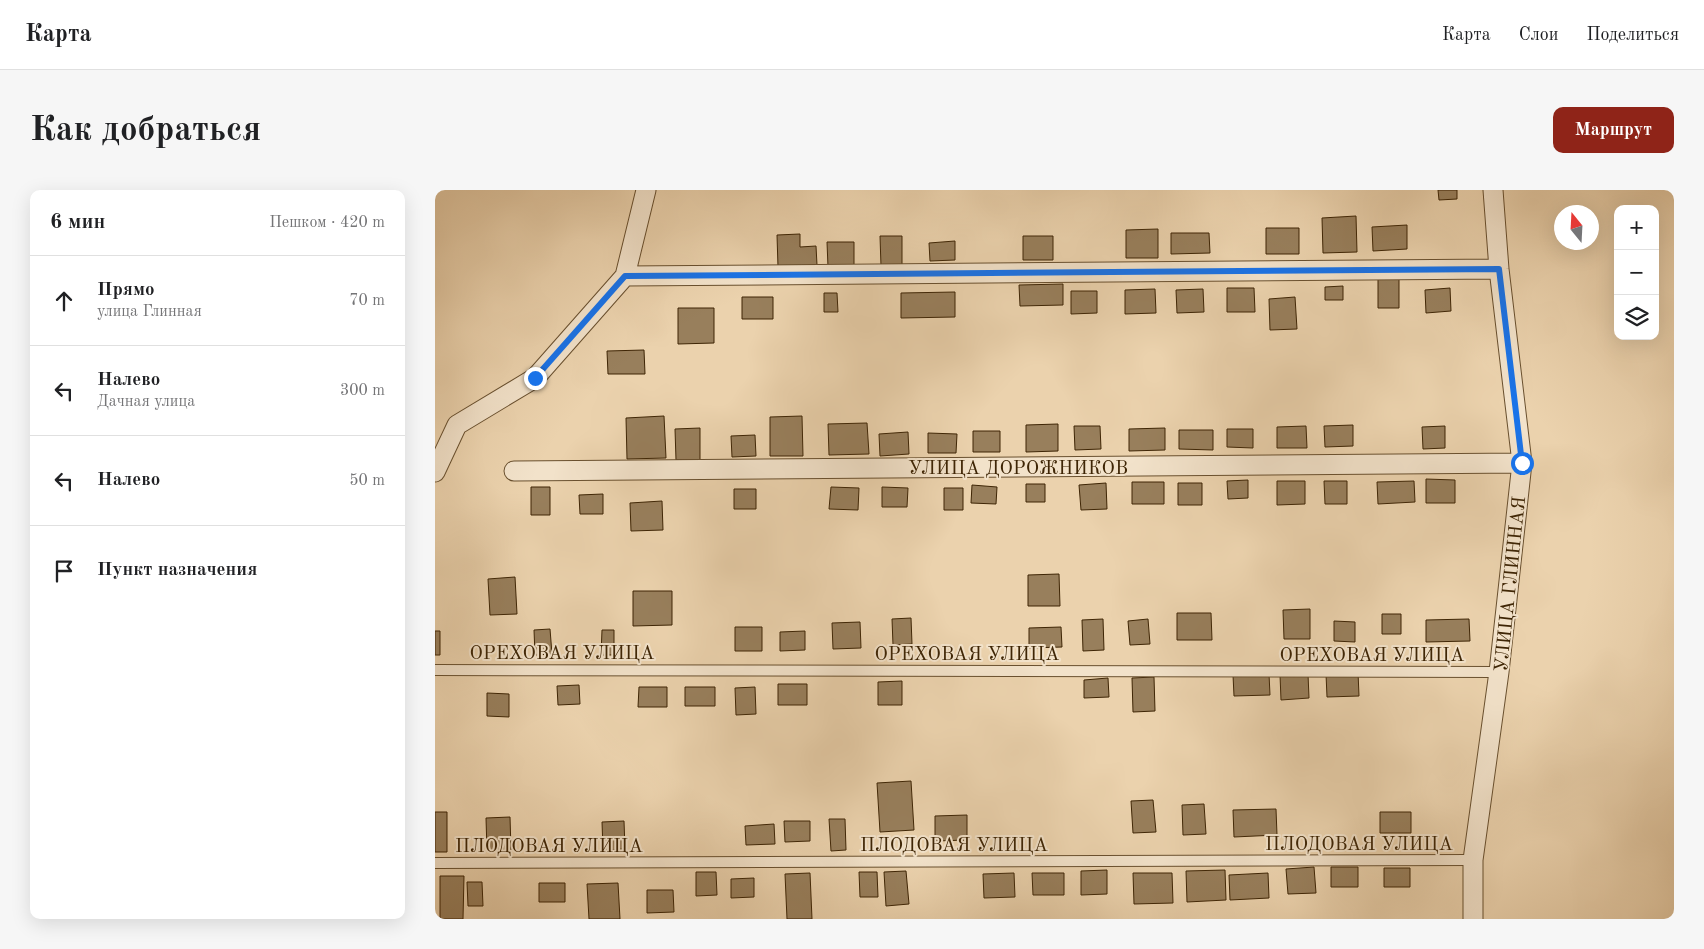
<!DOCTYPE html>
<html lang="ru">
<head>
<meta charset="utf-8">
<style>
  :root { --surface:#fff; --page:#f6f6f6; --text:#202124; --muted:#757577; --line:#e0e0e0; --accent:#8f2418 }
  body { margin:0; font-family:"Old Standard TT",serif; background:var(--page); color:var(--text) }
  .controls { position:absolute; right:15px; top:15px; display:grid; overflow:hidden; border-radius:10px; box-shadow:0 5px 20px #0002 }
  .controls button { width:45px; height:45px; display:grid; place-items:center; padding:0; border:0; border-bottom:1px solid var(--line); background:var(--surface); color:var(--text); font:25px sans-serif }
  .compass { position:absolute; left:1119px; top:15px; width:45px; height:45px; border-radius:50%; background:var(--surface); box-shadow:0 5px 20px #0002; rotate:342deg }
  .stop { position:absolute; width:15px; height:15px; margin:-11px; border:4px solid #1a73e8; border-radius:50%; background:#fff }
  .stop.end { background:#1a73e8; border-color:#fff; box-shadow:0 1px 5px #0008 }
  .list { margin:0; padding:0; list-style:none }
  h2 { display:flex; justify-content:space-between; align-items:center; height:65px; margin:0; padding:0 20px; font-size:21px }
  h2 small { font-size:16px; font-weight:400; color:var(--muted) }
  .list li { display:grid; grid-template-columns:32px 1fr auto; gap:15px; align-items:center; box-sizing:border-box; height:90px; padding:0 20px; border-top:1px solid var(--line) }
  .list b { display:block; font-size:19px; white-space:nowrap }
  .list p { margin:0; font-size:16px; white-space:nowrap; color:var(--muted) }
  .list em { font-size:16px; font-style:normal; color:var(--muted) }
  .icon { flex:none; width:28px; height:28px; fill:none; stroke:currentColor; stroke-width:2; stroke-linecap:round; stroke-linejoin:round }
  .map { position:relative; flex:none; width:1239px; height:729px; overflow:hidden; border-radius:10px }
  header { display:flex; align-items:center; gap:30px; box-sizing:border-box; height:70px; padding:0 25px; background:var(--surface); border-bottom:1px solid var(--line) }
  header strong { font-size:24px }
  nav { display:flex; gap:28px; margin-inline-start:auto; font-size:18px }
  .intro { display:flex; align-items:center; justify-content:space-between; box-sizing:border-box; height:120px; padding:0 30px }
  h1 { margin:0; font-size:35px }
  .button { padding:12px 22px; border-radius:10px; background:var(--accent); color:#fff; font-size:18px; font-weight:700 }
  main { display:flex; gap:30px; padding:0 30px }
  aside { flex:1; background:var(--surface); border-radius:10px; box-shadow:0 5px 20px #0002 }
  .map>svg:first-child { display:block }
  .building { fill:#987f5c; stroke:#3e2505 }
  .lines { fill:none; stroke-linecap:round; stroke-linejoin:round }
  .lane-casing { stroke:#69502f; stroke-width:12 }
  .street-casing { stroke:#69502f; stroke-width:21 }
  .lane { stroke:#f2e2ca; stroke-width:10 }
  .street { stroke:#f2e2ca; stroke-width:19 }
  .route { stroke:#1a73e8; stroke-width:6 }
  .labels { text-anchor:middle; stroke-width:4; stroke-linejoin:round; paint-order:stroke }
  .street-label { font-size:19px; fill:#3e2505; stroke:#f2e2ca }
</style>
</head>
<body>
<header>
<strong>Карта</strong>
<nav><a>Карта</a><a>Слои</a><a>Поделиться</a></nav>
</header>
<div class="intro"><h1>Как добраться</h1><a class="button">Маршрут</a></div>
<main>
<aside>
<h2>6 мин<small>Пешком · 420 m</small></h2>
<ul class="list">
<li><svg class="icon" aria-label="ahead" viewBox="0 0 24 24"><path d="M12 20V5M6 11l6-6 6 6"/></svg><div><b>Прямо</b><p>улица Глинная</p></div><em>70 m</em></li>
<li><svg class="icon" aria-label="left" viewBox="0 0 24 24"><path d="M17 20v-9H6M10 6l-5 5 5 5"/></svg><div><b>Налево</b><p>Дачная улица</p></div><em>300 m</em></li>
<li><svg class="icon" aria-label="left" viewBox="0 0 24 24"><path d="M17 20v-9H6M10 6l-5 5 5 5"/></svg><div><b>Налево</b></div><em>50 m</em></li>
<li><svg class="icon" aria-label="arrive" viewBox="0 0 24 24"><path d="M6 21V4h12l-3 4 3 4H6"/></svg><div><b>Пункт назначения</b></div></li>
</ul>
</aside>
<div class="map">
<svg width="1239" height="729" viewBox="0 0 1239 729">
  <rect width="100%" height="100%" fill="#ebd2ad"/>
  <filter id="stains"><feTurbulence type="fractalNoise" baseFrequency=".004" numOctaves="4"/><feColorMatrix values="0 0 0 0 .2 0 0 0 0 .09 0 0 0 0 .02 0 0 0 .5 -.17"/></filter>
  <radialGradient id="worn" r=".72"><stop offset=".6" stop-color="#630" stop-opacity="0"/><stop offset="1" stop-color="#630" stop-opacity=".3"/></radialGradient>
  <path class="building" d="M1003 0H1022V9L1004 10Z
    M921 26 922 62 888 63 887 28Z
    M972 35V59L938 61 937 37Z
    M831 38H864V64H831Z
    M723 39V68H691V40Z
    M736 43H774L775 63 736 64Z
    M365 44V57L381 56 382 75 343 77 342 45Z
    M445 46H467V76H446Z
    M588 46H618V70H588Z
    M520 51V70L495 71 494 53Z
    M392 52H419V76L393 77Z
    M943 88H964V118H943Z
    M628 94V115L585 116 584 95Z
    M908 96V110H890V97Z
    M792 98H819L820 122H792Z
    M1015 98 1016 121 991 123 990 100Z
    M720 99 721 123 690 124V100Z
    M768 99 769 122 742 123 741 100Z
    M636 101H662V123L636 124Z
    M520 102V127L466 128V103Z
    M389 103H402L403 122H389Z
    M307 107H338V129H307Z
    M860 107 862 139 835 140 834 109Z
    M243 118H279V153L243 154Z
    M209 160 210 184H173L172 161Z
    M229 226 231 268 192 269 191 228Z
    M367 226 368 266H335V227Z
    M432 233 434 264 394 265 393 234Z
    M623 234V261L591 262V235Z
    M918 235V256L890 257 889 236Z
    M639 236H665L666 259 640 260Z
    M871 236 872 258H842V237Z
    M1010 236V258L988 259 987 237Z
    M265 238V270H241L240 239Z
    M730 238V260L694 261V239Z
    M792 239H818V258L792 257Z
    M744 240H778V260L744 259Z
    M538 241H565V262H538Z
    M473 242 474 264 445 266 444 244Z
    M493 243 522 244 521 263H493Z
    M320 245 321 266 297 267 296 246Z
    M991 289 1020 290V313H991Z
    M813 290V308L793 309 792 291Z
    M842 291H870V314L842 315Z
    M889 291H912V314H890Z
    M979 291 980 312 943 314 942 292Z
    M697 292H729V314H697Z
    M671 293 672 319 646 320 644 295Z
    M743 293H767V315H743Z
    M591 294H610V312H591Z
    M537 295 562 297 561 314 536 313Z
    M96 297H115V325H96Z
    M396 297 424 298 423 320 394 319Z
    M447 297 473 298 472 317H447Z
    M509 298H528V320H509Z
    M299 299H321V319H299Z
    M168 304V324H145L144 305Z
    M227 311 228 340 196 341 195 313Z
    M624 384 625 416H593V385Z
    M80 387 82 424 55 425 53 389Z
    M198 401H237V435L198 436Z
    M875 419V449H849L848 420Z
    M742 423H776L777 450H742Z
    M947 424H966V444H947Z
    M476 428 477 454 458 455 457 429Z
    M668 429 669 460 648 461 647 430Z
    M713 429 715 454 695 455 693 431Z
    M1034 429 1035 451 991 452V430Z
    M899 431 920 432V452L899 451Z
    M425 432 426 458 398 459 397 433Z
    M300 437H327V461H300Z
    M626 437 627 457 594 458V438Z
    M115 439 117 464 100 465 99 440Z
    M167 440H179V465H166Z
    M0 441H5V465H0Z
    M370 441V460L345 461V442Z
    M923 482 924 506 892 507 891 484Z
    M834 484 835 505 799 506 798 485Z
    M873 484 874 508 846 510 845 485Z
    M719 487 720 521 698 522 697 488Z
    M673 488 674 507 649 508V490Z
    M467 491V515H443V492Z
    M343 494H372V515H343Z
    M144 495 145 514 123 515 122 496Z
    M204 497H232V517H203Z
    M250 497H280V516H250Z
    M320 497 321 524 301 525 300 498Z
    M52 503 74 504V527L52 526Z
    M476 591 479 640 445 642 442 593Z
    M718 610 721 642 698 643 696 611Z
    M769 614 771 644 748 645 747 615Z
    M841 619 842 645 799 647 798 620Z
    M0 622H12V662H0Z
    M945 622H976V643H945Z
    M532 625V650L500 651V626Z
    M75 627 76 660 52 661 51 628Z
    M394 629H410L411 660 396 661Z
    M189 631 190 659 168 660 167 632Z
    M349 631H375V651L350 652Z
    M339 634 340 654 311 655 310 636Z
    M879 677 881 703 853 704 851 679Z
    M896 677H923V697H896Z
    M949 678H975V697H949Z
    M672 680V704L646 705V681Z
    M790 680 791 710 752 712 751 681Z
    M471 681 474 714 451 716 449 682Z
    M261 682H281L282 705 261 706Z
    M424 682H442L443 707H425Z
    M375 683 377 729H352L350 684Z
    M579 683 580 707 549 708 548 684Z
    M597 683H629V705H598Z
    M698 683H737L738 713 699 714Z
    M833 683 834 708 795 710 794 685Z
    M5 686H29L28 729H5Z
    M319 688V707L296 708V689Z
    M32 692H47L48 716H33Z
    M104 693H130V712H104Z
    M183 693 185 729H154L152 694Z
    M212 700H238L239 722 212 723Z"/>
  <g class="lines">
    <defs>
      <path id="lane" d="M0 480 1064 482
        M0 673 1038 670"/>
      <path id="street" d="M190 86 1064 79
        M79 281 1087 273
        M0 282 22 235 100 188 190 86 211 0
        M1038 729V670L1064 482 1087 273 1064 79 1058 0"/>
    </defs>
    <use href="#lane" class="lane-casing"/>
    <use href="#street" class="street-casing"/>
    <use href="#lane" class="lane"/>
    <use href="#street" class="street"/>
  </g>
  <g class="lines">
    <path class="route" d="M100 188 190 86 1064 79 1087 273"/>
  </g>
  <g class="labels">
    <g class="street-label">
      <text x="583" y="284">УЛИЦА ДОРОЖНИКОВ</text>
      <text transform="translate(1074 394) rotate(-84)" y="7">УЛИЦА ГЛИННАЯ</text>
      <text x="127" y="469">ОРЕХОВАЯ УЛИЦА</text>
      <text x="532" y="470">ОРЕХОВАЯ УЛИЦА</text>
      <text x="937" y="471">ОРЕХОВАЯ УЛИЦА</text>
      <text x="924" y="660">ПЛОДОВАЯ УЛИЦА</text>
      <text x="519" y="661">ПЛОДОВАЯ УЛИЦА</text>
      <text x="114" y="662">ПЛОДОВАЯ УЛИЦА</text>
    </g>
  </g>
  <rect width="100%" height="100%" filter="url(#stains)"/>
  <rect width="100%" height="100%" fill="url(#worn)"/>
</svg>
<div class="controls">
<button>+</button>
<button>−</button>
<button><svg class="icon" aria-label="layers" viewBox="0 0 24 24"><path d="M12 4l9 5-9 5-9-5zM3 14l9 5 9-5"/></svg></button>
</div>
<svg class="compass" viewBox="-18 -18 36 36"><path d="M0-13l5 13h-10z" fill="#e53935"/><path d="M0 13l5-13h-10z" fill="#757577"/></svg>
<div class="stop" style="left:1087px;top:273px"></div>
<div class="stop end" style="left:100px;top:188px"></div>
</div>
</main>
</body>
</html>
